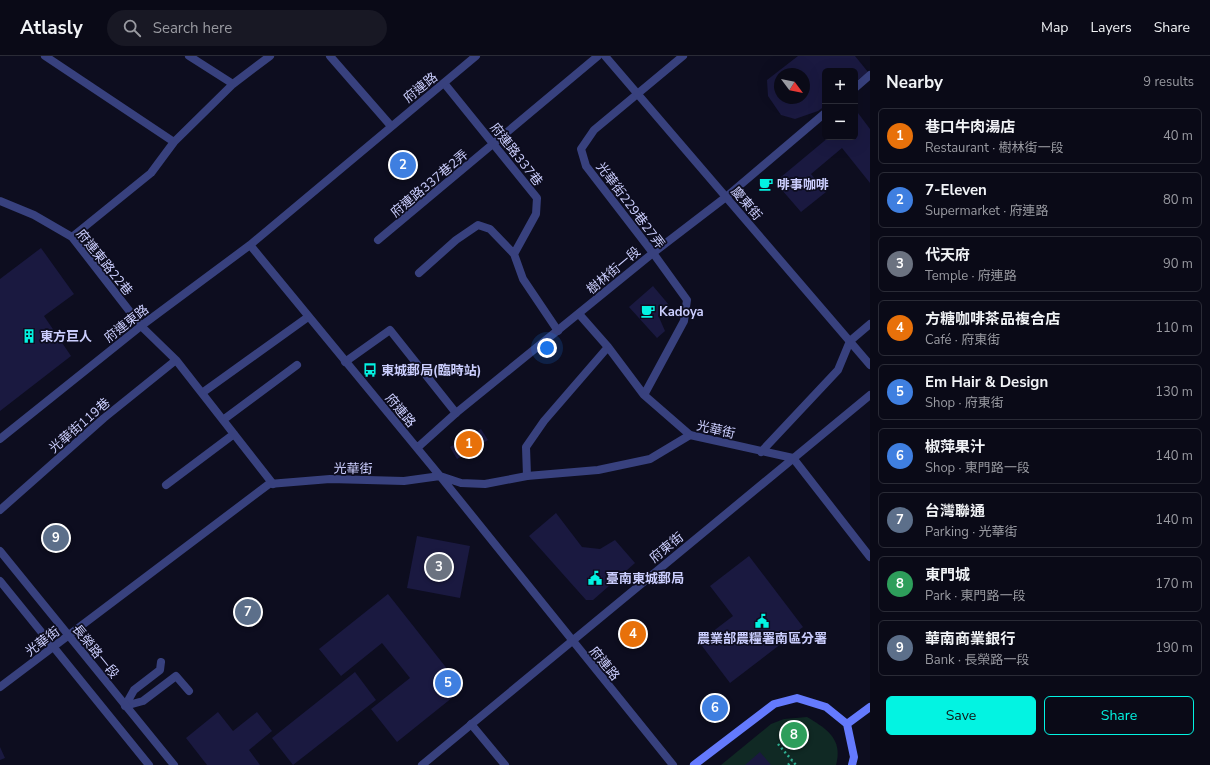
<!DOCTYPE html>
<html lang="en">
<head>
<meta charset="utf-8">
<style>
  :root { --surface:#0a0a17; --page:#181824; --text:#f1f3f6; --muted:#999aa1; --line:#2a2b36; --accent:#03f3e2 }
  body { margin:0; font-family:"Nunito Sans","Noto Sans TC",sans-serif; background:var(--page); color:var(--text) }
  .controls { position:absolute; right:12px; top:12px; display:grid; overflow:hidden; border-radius:6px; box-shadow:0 4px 16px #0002 }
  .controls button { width:36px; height:36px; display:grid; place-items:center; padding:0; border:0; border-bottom:1px solid var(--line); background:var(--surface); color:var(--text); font:20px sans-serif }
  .compass { position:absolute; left:774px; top:12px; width:36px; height:36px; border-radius:50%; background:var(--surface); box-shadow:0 4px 16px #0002; rotate:122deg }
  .you { position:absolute; left:547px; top:292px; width:14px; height:14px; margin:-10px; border:3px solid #fff; border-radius:50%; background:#1a73e8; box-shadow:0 0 0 6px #1a73e833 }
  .badge { display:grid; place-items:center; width:26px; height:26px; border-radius:50%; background:var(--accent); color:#fff; font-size:13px; font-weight:700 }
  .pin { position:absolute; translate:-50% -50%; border:2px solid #fff; box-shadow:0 1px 4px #0006 }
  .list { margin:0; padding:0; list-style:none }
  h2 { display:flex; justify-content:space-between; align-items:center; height:52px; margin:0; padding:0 16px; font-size:17px }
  h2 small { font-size:13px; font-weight:400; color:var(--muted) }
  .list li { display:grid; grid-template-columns:26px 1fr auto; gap:12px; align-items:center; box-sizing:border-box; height:56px; margin:0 8px 8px; padding:0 8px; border:1px solid var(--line); border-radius:6px }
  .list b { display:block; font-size:15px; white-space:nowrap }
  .list p { margin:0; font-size:13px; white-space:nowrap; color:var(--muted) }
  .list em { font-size:13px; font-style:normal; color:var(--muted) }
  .actions { display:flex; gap:8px; padding:12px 16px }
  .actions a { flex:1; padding:9px 0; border:1px solid var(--accent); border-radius:6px; text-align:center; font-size:14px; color:var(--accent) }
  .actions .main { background:var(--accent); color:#111 }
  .icon { flex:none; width:22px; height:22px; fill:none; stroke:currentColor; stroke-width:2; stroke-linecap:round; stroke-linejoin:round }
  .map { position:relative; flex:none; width:870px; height:709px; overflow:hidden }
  header { display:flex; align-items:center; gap:24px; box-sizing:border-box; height:56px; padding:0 20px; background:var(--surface); border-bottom:1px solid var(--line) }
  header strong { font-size:19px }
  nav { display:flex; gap:22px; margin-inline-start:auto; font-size:14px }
  .search { width:280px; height:36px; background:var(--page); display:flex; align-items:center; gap:10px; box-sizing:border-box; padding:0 14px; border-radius:22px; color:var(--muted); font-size:15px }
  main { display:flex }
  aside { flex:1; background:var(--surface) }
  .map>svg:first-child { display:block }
  .green { fill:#102924 }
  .building { fill:#1a1940; fill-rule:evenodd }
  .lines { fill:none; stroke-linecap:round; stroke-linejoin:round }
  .path { stroke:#2faf91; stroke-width:2.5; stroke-dasharray:2 3; stroke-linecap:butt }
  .service { stroke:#38417e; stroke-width:8 }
  .minor { stroke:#38417e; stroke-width:8 }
  .tertiary { stroke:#38417e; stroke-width:8 }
  .secondary { stroke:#647afd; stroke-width:8 }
  .labels { text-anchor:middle; stroke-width:3.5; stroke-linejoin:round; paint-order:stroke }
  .street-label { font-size:13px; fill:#cbcefe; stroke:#0d0d1f }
  .poi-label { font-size:13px; font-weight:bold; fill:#cbcefe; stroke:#0d0d1f; text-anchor:start }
</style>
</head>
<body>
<header>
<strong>Atlasly</strong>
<div class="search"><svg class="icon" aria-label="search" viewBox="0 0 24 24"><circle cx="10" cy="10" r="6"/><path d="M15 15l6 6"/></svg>Search here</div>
<nav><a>Map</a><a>Layers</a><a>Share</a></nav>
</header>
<main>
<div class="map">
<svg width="870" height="709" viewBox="0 0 870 709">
  <rect width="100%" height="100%" fill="#0d0d1f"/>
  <path class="green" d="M807 661C827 673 843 683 836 709H721L771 668 784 663Z"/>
  <path class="building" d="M798 0H855L868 16 855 26V15H825V50L818 55 795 63 781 59 768 40 767 24ZM780 18H804V42H780Z
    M858 57 870 73V127L842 92 811 118 826 136 801 156 775 126 829 81H855V59Z
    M41 192 74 238 44 260 71 300 0 355V223Z
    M653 230 669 249 658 259 665 275 657 282 629 251Z
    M481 373 488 384 457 403 450 391Z
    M556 457 582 491 600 493 615 484 635 507 593 544H586L529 480Z
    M417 480 470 490 460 542 407 532Z
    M749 500 803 571 730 627 699 586 733 560 710 530Z
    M388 538 463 633 397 686 371 653 410 622 382 587 341 620 319 593Z
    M355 616 376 644 293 709 272 682Z
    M218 656 233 675 257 656 272 675 249 694 260 709H207L186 682Z
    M0 691 5 702 0 704Z
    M760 696 771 709H745Z"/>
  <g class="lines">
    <path class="path" d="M778 688 796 709
      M788 709 792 705"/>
    <path class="service" d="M45 0 174 86
      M189 0 233 28
      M330 0 391 70
      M444 27 537 142 536 158 514 198 523 223 558 275
      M0 145 34 159 72 181 141 270 176 304 273 428
      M72 181 151 117 174 86 233 28 270 0
      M378 184 598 0
      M419 217 456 184 478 169 490 173 514 198
      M579 258 608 291 644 339 690 379
      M345 306 390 274 456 357
      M202 337 308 261
      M644 339 684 265 687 244 653 197 586 110 581 93 594 74 683 0
      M223 364 297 309
      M793 402 870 501
      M527 420 526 391 544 365 608 291
      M166 429 234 378
      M0 454 104 362 176 304
      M125 650 143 645 176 620 189 635
      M125 650 134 634 160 614 161 606
      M471 668 505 709"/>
    <path class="minor" d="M605 0 870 309
      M855 32 870 19
      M250 189 440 420 673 709
      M0 383 141 270 250 189 476 0
      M417 392 456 357 653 197 726 141 825 57
      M761 396 838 314 850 285 870 268
      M0 631 269 428 330 423 404 425 440 420 461 427 485 428 527 420 598 414 650 403 690 379 793 402
      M422 709 870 339"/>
    <path class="tertiary" d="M0 495 174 709
      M0 525 149 709"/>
    <path class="secondary" d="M847 668 870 651
      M694 709 774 648 797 642 826 651 847 668 854 701 852 709"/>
  </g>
  <defs>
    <symbol id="cafe-bare" viewBox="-9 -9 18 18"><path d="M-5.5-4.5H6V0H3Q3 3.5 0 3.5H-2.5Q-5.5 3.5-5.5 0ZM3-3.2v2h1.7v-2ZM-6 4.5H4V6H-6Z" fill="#03f3e2" stroke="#0d0d1f" stroke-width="2.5" paint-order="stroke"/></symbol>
    <symbol id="building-bare" viewBox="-9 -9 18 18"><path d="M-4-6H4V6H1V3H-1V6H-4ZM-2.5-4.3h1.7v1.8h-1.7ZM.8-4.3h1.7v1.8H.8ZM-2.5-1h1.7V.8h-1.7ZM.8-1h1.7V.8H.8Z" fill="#03f3e2" stroke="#0d0d1f" stroke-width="2.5" paint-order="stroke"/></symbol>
    <symbol id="bus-bare" viewBox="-9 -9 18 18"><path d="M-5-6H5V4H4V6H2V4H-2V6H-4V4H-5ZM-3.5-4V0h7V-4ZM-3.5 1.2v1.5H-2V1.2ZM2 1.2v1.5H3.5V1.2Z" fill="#03f3e2" stroke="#0d0d1f" stroke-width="2.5" paint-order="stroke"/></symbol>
    <symbol id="civic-bare" viewBox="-9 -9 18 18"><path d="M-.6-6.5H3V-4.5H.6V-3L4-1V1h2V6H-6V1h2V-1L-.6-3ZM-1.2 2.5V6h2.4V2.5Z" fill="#03f3e2" stroke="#0d0d1f" stroke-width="2.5" paint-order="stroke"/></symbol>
  </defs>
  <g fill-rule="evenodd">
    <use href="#cafe-bare" x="756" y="118" width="20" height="20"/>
    <use href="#cafe-bare" x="638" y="245" width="20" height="20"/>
    <use href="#building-bare" x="19" y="270" width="20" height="20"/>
    <use href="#bus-bare" x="360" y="304" width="20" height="20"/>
    <use href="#civic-bare" x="585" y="512" width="20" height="20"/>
    <use href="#civic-bare" x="752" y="555" width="20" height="20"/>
  </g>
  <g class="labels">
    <g class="street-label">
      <text transform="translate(420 31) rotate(-39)" y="5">府連路</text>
      <text transform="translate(517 98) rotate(52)" y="5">府連路337巷</text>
      <text transform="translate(429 127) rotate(-40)" y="5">府連路337巷2弄</text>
      <text transform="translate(747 147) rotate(49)" y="5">慶東街</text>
      <text transform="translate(631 149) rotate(53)" y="5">光華街229巷27弄</text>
      <text transform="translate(105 206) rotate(51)" y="5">府連東路22巷</text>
      <text transform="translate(613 214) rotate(-40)" y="5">樹林街一段</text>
      <text transform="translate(126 267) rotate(-38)" y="5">府連東路</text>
      <text transform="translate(401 354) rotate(50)" y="5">府連路</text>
      <text transform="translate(79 369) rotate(-41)" y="5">光華街119巷</text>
      <text transform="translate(716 373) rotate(13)" y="5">光華街</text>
      <text transform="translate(353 412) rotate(1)" y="5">光華街</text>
      <text transform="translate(666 491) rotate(-39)" y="5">府東街</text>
      <text transform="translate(42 585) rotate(-37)" y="5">光華街</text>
      <text transform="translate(96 595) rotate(51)" y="5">長榮路一段</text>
      <text transform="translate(605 607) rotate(51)" y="5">府連路</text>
    </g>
    <g class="poi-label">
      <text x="777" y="133">啡事咖啡</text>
      <text x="659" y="260">Kadoya</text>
      <text x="40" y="285">東方巨人</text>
      <text x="381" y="319">東城郵局(臨時站)</text>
      <text x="606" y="527">臺南東城郵局</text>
      <text x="762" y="587" text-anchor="middle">農業部農糧署南區分署</text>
    </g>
  </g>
</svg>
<div class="controls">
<button>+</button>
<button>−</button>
</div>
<svg class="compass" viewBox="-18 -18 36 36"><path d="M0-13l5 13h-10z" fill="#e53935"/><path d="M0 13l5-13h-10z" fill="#999aa1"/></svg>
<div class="you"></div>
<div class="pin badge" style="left:469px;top:388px;background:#e8710a">1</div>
<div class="pin badge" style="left:403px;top:109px;background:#3f7fe0">2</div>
<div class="pin badge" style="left:439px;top:511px;background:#6b7280">3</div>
<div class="pin badge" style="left:633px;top:578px;background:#e8710a">4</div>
<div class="pin badge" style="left:448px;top:627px;background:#3f7fe0">5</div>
<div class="pin badge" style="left:715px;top:652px;background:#3f7fe0">6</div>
<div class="pin badge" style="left:248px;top:556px;background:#5c6f8a">7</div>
<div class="pin badge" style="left:794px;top:679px;background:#2e9e5b">8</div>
<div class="pin badge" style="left:56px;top:482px;background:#5c6f8a">9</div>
</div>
<aside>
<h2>Nearby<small>9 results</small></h2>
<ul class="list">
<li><span class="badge" style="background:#e8710a">1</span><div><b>巷口牛肉湯店</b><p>Restaurant · 樹林街一段</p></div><em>40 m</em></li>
<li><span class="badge" style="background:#3f7fe0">2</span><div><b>7-Eleven</b><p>Supermarket · 府連路</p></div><em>80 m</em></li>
<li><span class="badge" style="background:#6b7280">3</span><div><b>代天府</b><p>Temple · 府連路</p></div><em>90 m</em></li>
<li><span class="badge" style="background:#e8710a">4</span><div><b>方糖咖啡茶品複合店</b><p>Café · 府東街</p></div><em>110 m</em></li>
<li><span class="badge" style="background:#3f7fe0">5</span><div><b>Em Hair &amp; Design</b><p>Shop · 府東街</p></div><em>130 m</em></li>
<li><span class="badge" style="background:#3f7fe0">6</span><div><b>椒萍果汁</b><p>Shop · 東門路一段</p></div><em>140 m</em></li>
<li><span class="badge" style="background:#5c6f8a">7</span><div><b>台灣聯通</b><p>Parking · 光華街</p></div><em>140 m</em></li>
<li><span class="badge" style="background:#2e9e5b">8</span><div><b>東門城</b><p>Park · 東門路一段</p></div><em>170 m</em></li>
<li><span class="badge" style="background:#5c6f8a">9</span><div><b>華南商業銀行</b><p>Bank · 長榮路一段</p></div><em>190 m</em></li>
</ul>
<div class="actions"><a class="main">Save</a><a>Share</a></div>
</aside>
</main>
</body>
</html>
